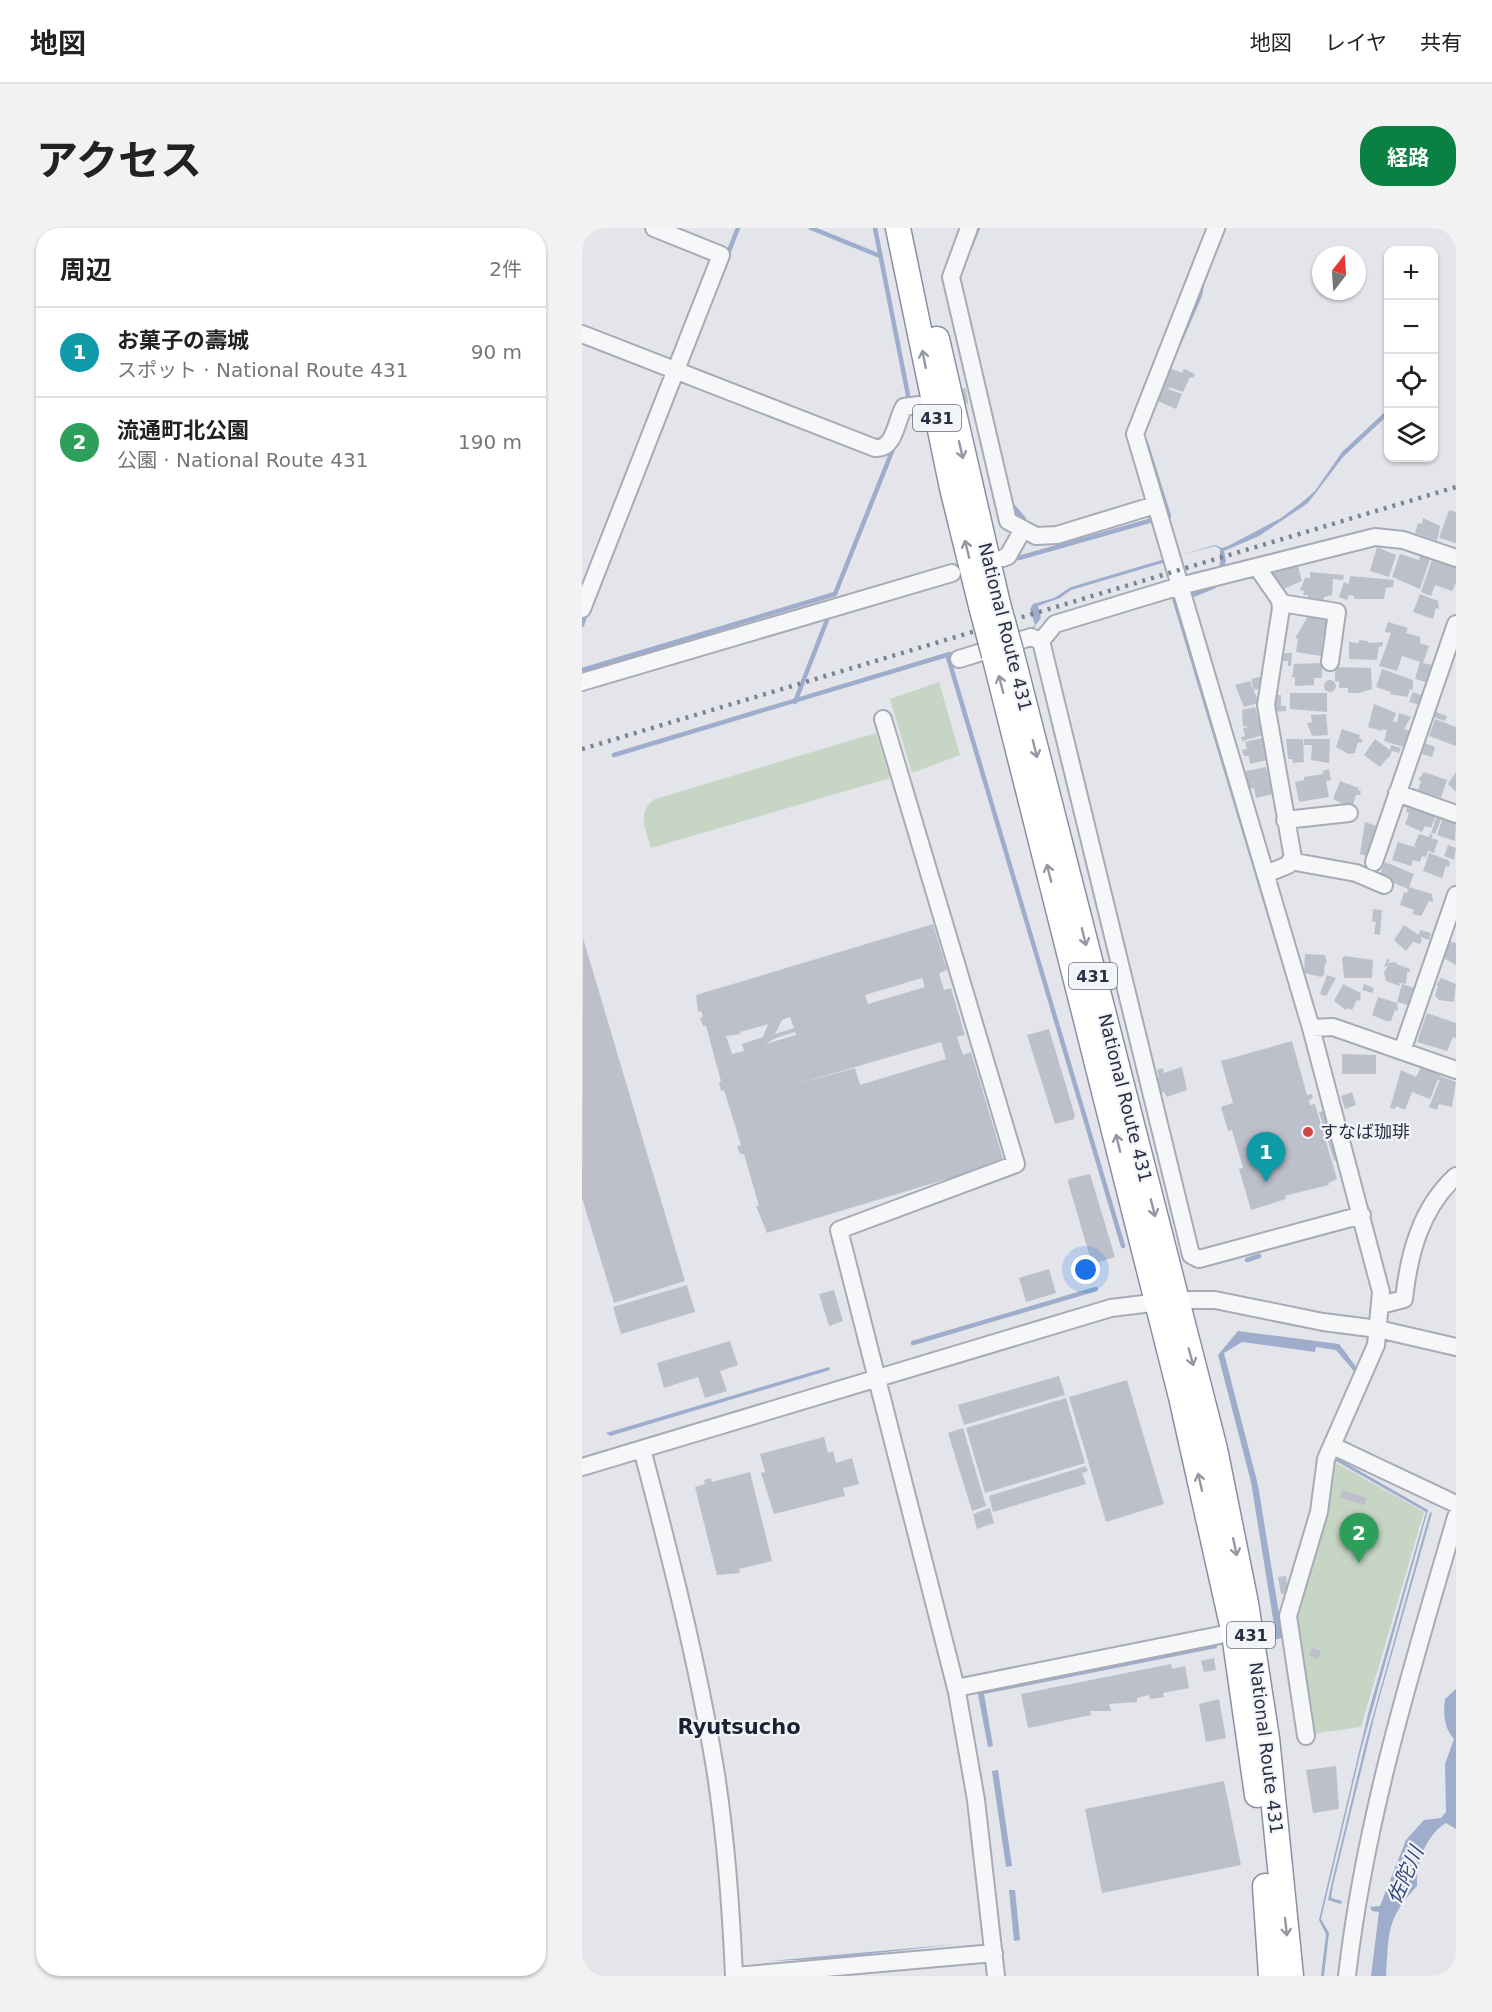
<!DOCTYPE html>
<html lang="ja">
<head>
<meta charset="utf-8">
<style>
  :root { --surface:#fff; --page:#f2f2f2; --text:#222; --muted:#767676; --line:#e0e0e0; --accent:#0b8043 }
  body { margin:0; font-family:"DejaVu Sans","Noto Sans JP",sans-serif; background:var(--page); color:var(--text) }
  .controls { position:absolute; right:18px; top:18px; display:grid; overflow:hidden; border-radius:12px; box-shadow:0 2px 4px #0004 }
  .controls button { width:54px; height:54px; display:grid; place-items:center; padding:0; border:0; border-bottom:2px solid var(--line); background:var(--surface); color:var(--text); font:30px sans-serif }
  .compass { position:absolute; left:730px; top:18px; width:54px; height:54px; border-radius:50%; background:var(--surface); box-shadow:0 2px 4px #0004; rotate:17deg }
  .you { position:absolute; left:504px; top:1042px; width:21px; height:21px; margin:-15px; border:4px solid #fff; border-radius:50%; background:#1a73e8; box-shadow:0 0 0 9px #1a73e833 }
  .badge { display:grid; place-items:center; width:39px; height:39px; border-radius:50%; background:var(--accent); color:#fff; font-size:20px; font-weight:700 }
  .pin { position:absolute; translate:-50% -50px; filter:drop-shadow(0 2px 3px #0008) }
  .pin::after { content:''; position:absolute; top:32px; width:21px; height:18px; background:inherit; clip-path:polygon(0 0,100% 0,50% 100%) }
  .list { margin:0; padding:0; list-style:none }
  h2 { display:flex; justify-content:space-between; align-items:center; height:78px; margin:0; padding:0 24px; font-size:26px }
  h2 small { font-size:20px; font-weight:400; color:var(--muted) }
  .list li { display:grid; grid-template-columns:39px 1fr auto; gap:18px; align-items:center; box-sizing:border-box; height:90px; padding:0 24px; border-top:2px solid var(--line) }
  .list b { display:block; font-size:22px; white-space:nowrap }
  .list p { margin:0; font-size:20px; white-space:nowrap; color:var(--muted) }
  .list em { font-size:20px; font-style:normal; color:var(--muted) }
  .icon { flex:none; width:33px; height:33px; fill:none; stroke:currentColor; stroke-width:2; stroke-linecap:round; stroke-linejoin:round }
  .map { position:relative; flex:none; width:874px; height:1748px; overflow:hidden; border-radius:24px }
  header { display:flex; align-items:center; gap:36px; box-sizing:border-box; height:84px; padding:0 30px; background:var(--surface); border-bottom:2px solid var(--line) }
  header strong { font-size:28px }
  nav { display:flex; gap:33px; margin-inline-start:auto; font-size:21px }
  .intro { display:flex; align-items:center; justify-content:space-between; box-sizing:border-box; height:144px; padding:0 36px }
  h1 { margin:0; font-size:42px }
  .button { padding:15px 27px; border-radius:24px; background:var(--accent); color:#fff; font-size:21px; font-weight:700 }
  main { display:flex; gap:36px; padding:0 36px }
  aside { flex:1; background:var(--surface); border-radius:24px; box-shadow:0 2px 4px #0004 }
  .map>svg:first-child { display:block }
  .green { fill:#c6d5c4 }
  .water { fill:#9eadcb }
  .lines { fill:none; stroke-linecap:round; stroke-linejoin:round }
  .stream { stroke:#9eadcb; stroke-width:4.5 }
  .building { fill:#bdc0cb; fill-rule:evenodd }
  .minor-tunnel { stroke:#bec1ca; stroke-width:16; stroke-dasharray:16 8; stroke-linecap:butt }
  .minor-casing { stroke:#a8abb6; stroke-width:20 }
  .highway-casing { stroke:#8a90a2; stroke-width:27 }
  .minor { stroke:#f6f7f9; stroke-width:16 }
  .highway { stroke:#fff; stroke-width:24 }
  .rail { stroke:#7c8295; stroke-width:4.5; stroke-dasharray:3 6; stroke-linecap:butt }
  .highway-bridge-casing { stroke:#8a90a2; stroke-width:27; stroke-linecap:butt }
  .highway-bridge { stroke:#fff; stroke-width:24 }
  .oneway { stroke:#9498a2 }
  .poi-dot { fill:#d14748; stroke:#f3f4f8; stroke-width:2 }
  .labels { text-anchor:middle; stroke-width:4.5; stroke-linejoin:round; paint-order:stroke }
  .shield { fill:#f3f4f8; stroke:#666b7a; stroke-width:1.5 }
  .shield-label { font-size:16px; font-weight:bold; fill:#2a3044 }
  .street-label { font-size:18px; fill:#2a3044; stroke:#f3f4f8 }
  .poi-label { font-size:18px; fill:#2a3044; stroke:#f3f4f8; text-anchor:start }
  .water-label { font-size:20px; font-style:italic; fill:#334879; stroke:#f3f4f8 }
  .quarter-label { font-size:21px; font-weight:bold; fill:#1c2135; stroke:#f3f4f8 }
</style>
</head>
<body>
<header>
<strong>地図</strong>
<nav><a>地図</a><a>レイヤ</a><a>共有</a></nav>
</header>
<div class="intro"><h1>アクセス</h1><a class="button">経路</a></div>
<main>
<aside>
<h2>周辺<small>2件</small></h2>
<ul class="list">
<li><span class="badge" style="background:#0f9aa8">1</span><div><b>お菓子の壽城</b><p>スポット · National Route 431</p></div><em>90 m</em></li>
<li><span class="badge" style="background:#2e9e5b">2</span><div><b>流通町北公園</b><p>公園 · National Route 431</p></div><em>190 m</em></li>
</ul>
</aside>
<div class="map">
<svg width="874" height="1748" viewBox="0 0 874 1748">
  <rect width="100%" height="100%" fill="#e3e5eb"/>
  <path class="green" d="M357 454 378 527 330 545 308 471Z
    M294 505 308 550 69 620C64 601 54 584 73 571Z
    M751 1233 842 1284 779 1499 728 1506 712 1385Z"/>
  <path class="water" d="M806 181V187L761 229 726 275 677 308 642 323 644 333 634 360 612 369 609 365 630 358 638 335V321L633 318 599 327 633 317 640 320 646 318 699 290 719 275 733 263 760 224Z
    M583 331 584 334 489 362 478 370 456 378 459 390 450 402 368 427 364 431 367 425 449 400 453 397 448 381 451 376 472 370 489 359Z
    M594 370 705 739 701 740 590 371Z
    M656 1103 757 1116 767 1129 765 1135 754 1122 734 1119 733 1124 660 1114 642 1125 676 1257 701 1410 689 1412 687 1405 693 1403 669 1254 636 1127Z
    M247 1139 248 1142 28 1208 24 1205Z
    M755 1230 846 1282 779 1522 739 1691 747 1705 742 1748H739L744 1706 737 1692 787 1482 844 1284 754 1233Z
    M848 1284 850 1285 794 1482 751 1657 749 1670 760 1673 759 1676 746 1672 749 1658 784 1513Z
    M634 1414 635 1420 402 1466 411 1518 406 1519 395 1461Z
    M874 1461V1601L864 1595C844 1607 834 1635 835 1658 804 1691 807 1704 804 1748H789L797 1684 790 1683 788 1679 798 1678 824 1612 842 1592 859 1590 864 1584 863 1536 872 1511C862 1500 861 1485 863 1471Z
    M416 1542 430 1638 424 1639 410 1543Z
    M427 1662H433L438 1712 432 1713Z
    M375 1716 243 1731 188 1733Z"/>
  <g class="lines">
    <path class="stream" d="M229 0 298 28
      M293 0 326 167 325 174
      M389 17 396 0
      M145 28 156 0
      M589 134 618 67 620 56
      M564 215 587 288 582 289
      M429 276 442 291 441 298
      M437 330 574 291
      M0 397 4 385
      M366 429 541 1018
      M0 442 253 366 313 216
      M213 474 245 392V388L242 389
      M32 527 368 426
      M665 1032 677 1028
      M331 1115 514 1061
      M762 1127 773 1141"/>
  </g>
  <path class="building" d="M587 140 600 145 602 141 613 146 611 150 608 149 601 164 587 159 586 161 600 166 594 181 576 173Z
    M867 282 874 284V315L857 310Z
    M841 290 858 298 855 313 833 305 836 295 840 296Z
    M795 319 814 327 807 349 788 343Z
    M839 325 849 328 838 361 810 349 818 326 837 332Z
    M851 329 874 337V355L870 363 853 357 849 368 839 364Z
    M716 338 720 353 699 362 686 346Z
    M728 344 762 347 761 352 751 351 750 367 742 369 741 373 725 372 726 367H721L722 363 718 362 723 350H728Z
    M768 348 812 352 811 359 804 360 802 371H772V368L767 367 765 372 757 369 762 354 767 356Z
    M838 366 856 373 857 381 854 380 851 391 831 384Z
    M728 385 745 386 744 392 750 393 741 409 739 428 714 424 716 411 713 410Z
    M806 394 826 400 824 405 838 409V415L847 418 841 435 850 437 844 454 833 451 838 434 820 428 815 443 797 438 809 405 803 404Z
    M777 412 786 413V415L801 414 800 419 797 418 795 432 767 431V414L777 415Z
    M703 425H710L709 438H706V433H699Z
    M740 435V450H732V457L713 458V449H710L712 436Z
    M753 439 789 440 790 461 777 465H766V460H757V454L753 453Z
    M800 441 831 452V462L828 461 825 469 808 466 809 464 794 459Z
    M682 448 679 460 672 462 669 451Z
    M742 458a6 6 0 1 1 12 0a6 6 0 1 1-12 0Z
    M668 453 677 475 662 479 653 457Z
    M831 464 841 468 838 477 827 474Z
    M708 465H745V484L708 481Z
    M688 467H699V478H704V483L688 484Z
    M792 476 812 484 814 486 811 493 815 494 817 485 829 489 822 501 827 503 821 519 802 513 805 502 801 501 800 503 786 499Z
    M673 479 681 507 660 513 659 509 663 508 661 500 667 499 661 498 660 482Z
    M854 484 865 488 863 493 852 489Z
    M744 486 746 507 730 508 725 495 730 494 729 487Z
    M853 491 874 499V518L847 508Z
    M760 501 778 507 777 510 781 512 779 515 776 514 773 525 767 526 754 519Z
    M680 510 685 532 668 536 667 528H662L660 522 665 521 663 514Z
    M704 511H721L722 534 711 535 710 531H706Z
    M722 511H748L747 535 729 532 730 517H722Z
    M793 511 808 522 809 517 819 520 817 525 810 523 807 530 806 529 798 539 782 527Z
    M843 515 853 519 850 529 840 526Z
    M684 539 691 566 674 570 672 560 666 561 664 543Z
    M747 541 749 552 744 553 747 569 717 574 713 554 722 552V549L741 546V543Z
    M842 544 865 552 859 570 851 567 850 569 836 562 839 553 836 552Z
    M874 544V564L866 556Z
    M758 553 777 560 776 562 779 563 778 567H774L771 577 766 576 765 578 751 571Z
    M829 578 854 587 849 600 843 598 840 604 823 596 827 585 824 584 825 579Z
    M855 587 860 589 853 606 849 605Z
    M861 589 874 594 873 613 855 607Z
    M783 594 795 598 785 628 778 626Z
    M837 606 847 609 848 606 851 607 849 610 856 612 852 625 846 623 844 629 840 628 838 634 831 632 829 638 810 632 816 614 836 620 832 618Z
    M866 617 874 620 872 632 862 628Z
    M847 625 866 632 868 635 867 639 864 638 860 650 841 643Z
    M803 634 832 646 827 659 850 666 851 674 847 673 839 688 830 686 832 682 818 677 822 664 825 665 826 661 797 649Z
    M791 681 800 682 798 707 792 706 794 694 790 693Z
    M351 696 365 742 357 745 362 762 369 760 383 807 375 809 381 827 389 824 422 934 185 1005 174 978H177L162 926H158L155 918 159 917 142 862 139 863 137 854 139 853 124 798H121L118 790 121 789 119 783 116 784 114 767ZM340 750 343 759 286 776 283 767ZM208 789 212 800 193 806 200 792ZM186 796 181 809 160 816 162 823 150 826 144 808 159 806 158 804ZM213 804 214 807 183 816 194 810ZM359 814 364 831 278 857 273 840 208 858Z
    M822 697 837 707 838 702 849 705 847 712 838 709 840 712 838 716 831 714 824 723 812 712Z
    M1 710 103 1053 32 1075 0 970Z
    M867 713 874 715V737L861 730Z
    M723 726 743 727 745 735H743L742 747 739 749 722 745Z
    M763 728 791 732 790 750H762L760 730Z
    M805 731 808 732 805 735 815 734 814 736 828 741V744H825L824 756 817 755 818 758 804 753 802 744 806 738 802 739Z
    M745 747 754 750 744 768 738 766Z
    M859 750 874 756 872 774 857 772 853 768 856 758 854 757Z
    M761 756 779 765 778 773 775 772 770 782 765 780 764 782 752 773Z
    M782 756 792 760 790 765 780 762Z
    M820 756 832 760 826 777 815 774Z
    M796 769 815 775 816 783 813 782 809 793H804L790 787Z
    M845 785 874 795V810L871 809 865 823 835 814Z
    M467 801 493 888 492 891 473 896 445 807Z
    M710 813 725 867 730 866 731 870 727 872 728 877 733 876 755 951 746 955 747 957 710 966 703 968 704 971 669 982 657 941 661 940 650 902 646 903 639 879 651 875 639 833Z
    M760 826 794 827V846H760Z
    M600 839 605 862 585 869 582 864 576 866 571 851 577 849 575 842 581 840 582 845Z
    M839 839 859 844 858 848 874 854 870 879 857 876 855 882 847 879 857 854 859 855 856 851 848 871 830 864 823 882 814 878 813 881 808 880 819 842 834 849Z
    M770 864 774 877 763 881 759 868Z
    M741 883 756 932 752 933 737 884Z
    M508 946 533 1029 510 1036 486 954 487 951Z
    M467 1041 474 1065 444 1074 437 1050Z
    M105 1057 113 1084 39 1106 31 1079Z
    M252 1062 261 1093 247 1098 237 1066Z
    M148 1113 156 1137 138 1143 145 1163 123 1170 116 1149 82 1160 75 1135Z
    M477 1148 483 1167 382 1197 376 1177Z
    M545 1152 582 1276 524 1294 487 1169Z
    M484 1170 503 1235 403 1265 384 1200Z
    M381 1200 404 1278 390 1283 366 1205Z
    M242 1209 246 1225 251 1223 254 1235 270 1230 277 1256 261 1260 263 1268 192 1286 179 1245 183 1244 178 1226Z
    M504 1238 506 1243 500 1245 504 1256 411 1284 407 1268Z
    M168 1244 190 1333 157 1341 158 1345 135 1347 113 1259 123 1256 122 1252 129 1250 130 1254Z
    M760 1262 785 1270 783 1277 758 1270Z
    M408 1280 412 1295 395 1301 391 1286Z
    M704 1348 707 1365 699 1366 696 1349Z
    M730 1420 739 1423 736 1431 727 1428Z
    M632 1430 634 1442 622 1444 619 1433Z
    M589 1436 590 1441 603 1438 607 1460 581 1465 582 1469 568 1471 567 1467 555 1470V1474L527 1476 529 1483H508L509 1487 446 1500 439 1466Z
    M637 1471 644 1510 624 1514 617 1476Z
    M754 1538 757 1581 731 1585 724 1542Z
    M642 1553 659 1637 520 1665 503 1581Z"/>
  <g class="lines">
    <path class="minor-tunnel" d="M358 173 385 168"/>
    <defs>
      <path id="minor" d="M387 0 369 49 426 293 454 308 475 307 573 277
        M634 0 553 206 729 800 799 1064 794 1117 744 1231 737 1284 706 1388 724 1508
        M0 106 293 220C313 222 314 192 322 179L337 177
        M421 330 426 328 440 303
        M675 339 698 372 699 380 684 477 711 630 706 637 684 646
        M699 375 755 384 748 434
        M0 381 139 27 72 0
        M459 413 473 396 598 358 793 309 821 312 874 330
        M377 431 449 409 459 413 609 1027 617 1031 780 987
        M0 454 370 345
        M301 491 434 936 257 1002 375 1464 394 1572 414 1748
        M815 565 874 586
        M703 592 767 585
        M708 633 774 645 802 657
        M792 634 874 396
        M729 800 751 799 874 842
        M820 823 874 667
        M799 1077 822 1071C827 1025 839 980 874 948
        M751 1218 874 1276
        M60 1221C88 1327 115 1432 133 1540 144 1609 149 1678 152 1748
        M0 1239 529 1080 594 1072H633L741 1094 796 1101 874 1119
        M374 1460 638 1407
        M153 1748 412 1725
        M765 1748C783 1590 830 1440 874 1289"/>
      <path id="highway" d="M316 0 370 260 399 378
        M355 111 416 376
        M429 423 633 1221 664 1375 685 1510 709 1748
        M412 427 599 1169 652 1406 675 1567
        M683 1658 689 1748"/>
    </defs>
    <use href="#minor" class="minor-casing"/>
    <use href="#highway" class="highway-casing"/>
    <use href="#minor" class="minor"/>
    <use href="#highway" class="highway"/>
    <path class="rail" d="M0 521 874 259"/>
    <defs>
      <path id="highway-bridge" d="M416 376 429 423
        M399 378 412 427"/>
    </defs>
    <use href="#highway-bridge" class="highway-bridge-casing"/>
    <use href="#highway-bridge" class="highway-bridge"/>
  </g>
  <defs><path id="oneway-shaft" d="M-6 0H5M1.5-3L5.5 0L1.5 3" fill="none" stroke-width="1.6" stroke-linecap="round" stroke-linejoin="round" transform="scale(1.5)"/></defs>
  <g class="oneway">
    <use href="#oneway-shaft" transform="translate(342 131) rotate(-101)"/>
    <use href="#oneway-shaft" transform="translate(379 222) rotate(77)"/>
    <use href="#oneway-shaft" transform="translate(385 321) rotate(-104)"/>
    <use href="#oneway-shaft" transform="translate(419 456) rotate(-104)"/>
    <use href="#oneway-shaft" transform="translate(453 521) rotate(76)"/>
    <use href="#oneway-shaft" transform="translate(467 645) rotate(-104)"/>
    <use href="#oneway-shaft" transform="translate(502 709) rotate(76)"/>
    <use href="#oneway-shaft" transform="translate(536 915) rotate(-104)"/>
    <use href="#oneway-shaft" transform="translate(571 980) rotate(76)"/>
    <use href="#oneway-shaft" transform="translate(609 1129) rotate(75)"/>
    <use href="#oneway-shaft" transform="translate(618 1254) rotate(-103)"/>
    <use href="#oneway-shaft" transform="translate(653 1319) rotate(78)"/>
    <use href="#oneway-shaft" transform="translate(704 1699) rotate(84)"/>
  </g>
  <circle class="poi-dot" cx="726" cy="904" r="6"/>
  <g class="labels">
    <g class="shield">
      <rect x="331" y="177" width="48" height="26" rx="4.5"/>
      <rect x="487" y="735" width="48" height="26" rx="4.5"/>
      <rect x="645" y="1394" width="48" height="26" rx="4.5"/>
    </g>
    <g class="shield-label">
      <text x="355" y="196">431</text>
      <text x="511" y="754">431</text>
      <text x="669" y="1413">431</text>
    </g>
    <g class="street-label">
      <text transform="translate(423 399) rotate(76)" y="6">National Route 431</text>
      <text transform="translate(543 870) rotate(76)" y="6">National Route 431</text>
      <text transform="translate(684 1520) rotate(83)" y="6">National Route 431</text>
    </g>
    <g class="poi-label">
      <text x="738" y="910">すなば珈琲</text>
    </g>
    <g class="water-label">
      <text transform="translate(823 1647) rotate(-66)" y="7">佐陀川</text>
    </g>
    <g class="quarter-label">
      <text x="157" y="1506">Ryutsucho</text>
    </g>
  </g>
</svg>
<div class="controls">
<button>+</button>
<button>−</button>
<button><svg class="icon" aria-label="locate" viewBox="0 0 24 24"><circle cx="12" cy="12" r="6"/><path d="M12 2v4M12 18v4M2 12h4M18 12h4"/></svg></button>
<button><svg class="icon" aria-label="layers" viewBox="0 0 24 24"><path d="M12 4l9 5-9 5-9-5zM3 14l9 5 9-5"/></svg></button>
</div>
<svg class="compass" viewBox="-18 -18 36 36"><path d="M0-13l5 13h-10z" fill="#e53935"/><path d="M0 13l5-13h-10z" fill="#767676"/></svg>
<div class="you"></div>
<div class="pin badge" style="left:684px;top:954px;background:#0f9aa8">1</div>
<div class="pin badge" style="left:777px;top:1335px;background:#2e9e5b">2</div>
</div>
</main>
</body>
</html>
